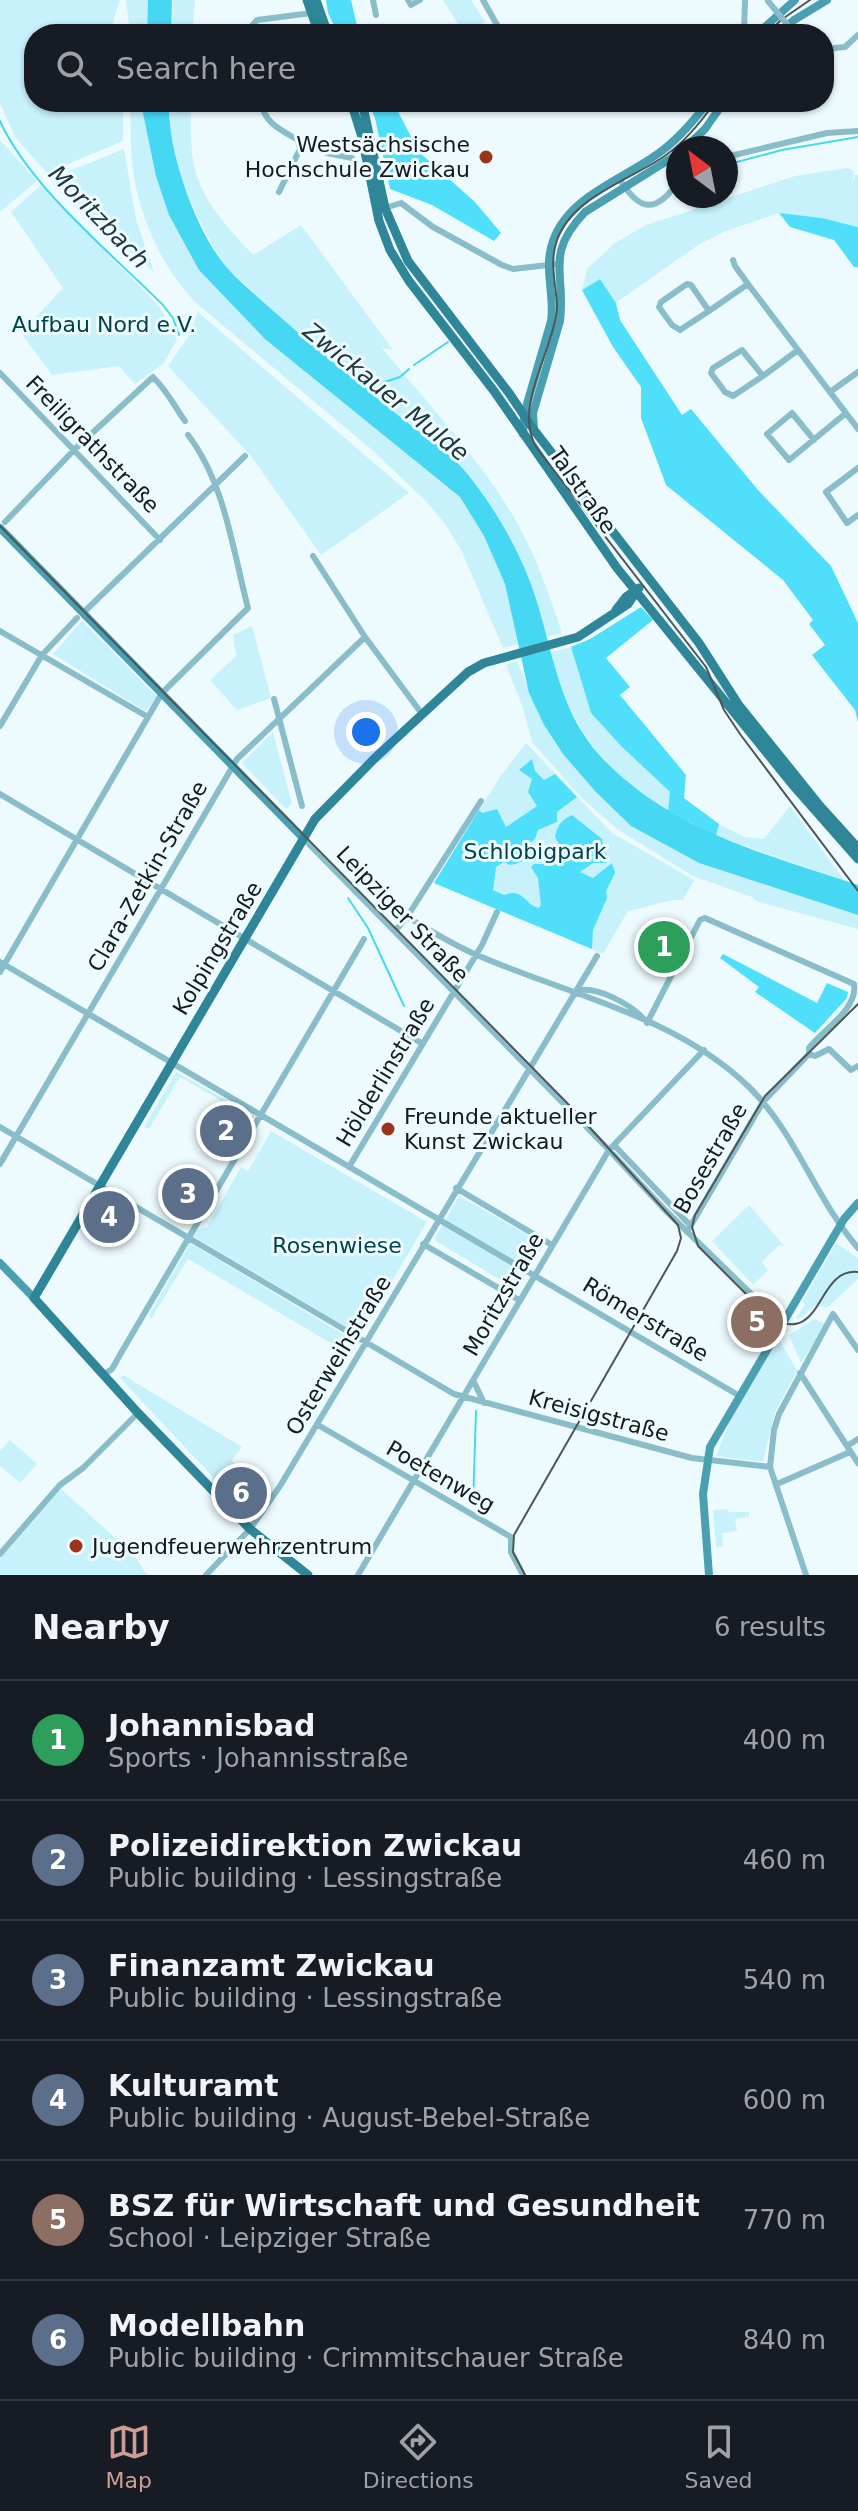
<!DOCTYPE html>
<html lang="en">
<head>
<meta charset="utf-8">
<style>
  :root { --surface:#171b24; --page:#242831; --text:#f1f3f6; --muted:#9ea1a6; --line:#363941; --accent:#cb9d94 }
  body { margin:0; font-family:"DejaVu Sans",sans-serif; background:var(--page); color:var(--text) }
  .compass { position:absolute; left:666px; top:136px; width:72px; height:72px; border-radius:50%; background:var(--surface); box-shadow:0 2px 6px #0004; rotate:328deg }
  .you { position:absolute; left:366px; top:732px; width:28px; height:28px; margin:-20px; border:6px solid #fff; border-radius:50%; background:#1a73e8; box-shadow:0 0 0 12px #1a73e833 }
  .badge { display:grid; place-items:center; width:52px; height:52px; border-radius:50%; background:var(--accent); color:#fff; font-size:26px; font-weight:700 }
  .pin { position:absolute; translate:-50% -50%; border:4px solid #fff; box-shadow:0 2px 8px #0006 }
  .list { margin:0; padding:0; list-style:none }
  h2 { display:flex; justify-content:space-between; align-items:center; height:104px; margin:0; padding:0 32px; font-size:34px }
  h2 small { font-size:26px; font-weight:400; color:var(--muted) }
  .list li { display:grid; grid-template-columns:52px 1fr auto; gap:24px; align-items:center; box-sizing:border-box; height:120px; padding:0 32px; border-top:2px solid var(--line) }
  .list b { display:block; font-size:30px; white-space:nowrap }
  .list p { margin:0; font-size:26px; white-space:nowrap; color:var(--muted) }
  .list em { font-size:26px; font-style:normal; color:var(--muted) }
  .icon { flex:none; width:44px; height:44px; fill:none; stroke:currentColor; stroke-width:2; stroke-linecap:round; stroke-linejoin:round }
  .map { position:relative; flex:none; width:858px; height:1575px; overflow:hidden }
  .search { position:absolute; background:var(--surface); box-shadow:0 2px 6px #0004; left:24px; right:24px; top:24px; height:88px; display:flex; align-items:center; gap:20px; box-sizing:border-box; padding:0 28px; border-radius:32px; color:var(--muted); font-size:30px }
  .sheet { height:824px; background:var(--surface) }
  nav { display:flex; justify-content:space-around; align-items:center; box-sizing:border-box; height:112px; border-top:2px solid var(--line); background:var(--surface); font-size:22px; color:var(--muted) }
  nav a { display:grid; justify-items:center; gap:4px }
  nav .on { color:var(--accent) }
  .map>svg:first-child { display:block }
  .green { fill:#c7f1fb }
  .forest { fill:#50dffb }
  .water { fill:#46d7f3 }
  .lines { fill:none; stroke-linecap:round; stroke-linejoin:round }
  .stream { stroke:#46d7f3; stroke-width:2 }
  .street { stroke:#89bdc9; stroke-width:6 }
  .secondary { stroke:#4a9fb1; stroke-width:8 }
  .primary { stroke:#2e8698; stroke-width:9 }
  .tram { stroke:#4d5658; stroke-width:2 }
  .street-bridge { stroke:#89bdc9; stroke-width:6 }
  .poi-dot { fill:#9c341c; stroke:#eefbfe; stroke-width:3 }
  .labels { text-anchor:middle; stroke-width:6; stroke-linejoin:round; paint-order:stroke }
  .poi-label { font-size:22px; fill:#141b1d; stroke:#eefbfe; text-anchor:start }
  .park-label { font-size:22px; fill:#00434f; stroke:#eefbfe }
  .street-label { font-size:22px; fill:#141b1d; stroke:#eefbfe }
  .water-label { font-size:24px; font-style:italic; fill:#20373d; stroke:#eefbfe }
</style>
</head>
<body>
<div class="map">
<svg width="858" height="1575" viewBox="0 0 858 1575">
  <rect width="100%" height="100%" fill="#eefbfe"/>
  <path class="green" d="M0 0H120L109 34H34V102H123V141L47 173 15 137 0 103Z
    M126 0H148L147 34H130Z
    M173 0H195L192 34H171Z
    M443 0H471L485 22 464 34Z
    M130 102H144L143 113 169 215 368 421 460 497 484 536 505 584 518 644 503 648 462 552 446 525 425 500 371 449 196 303C165 271 144 227 135 183 130 157 131 128 130 102Z
    M169 102H191C191 128 189 160 200 184 211 211 234 234 253 255L301 225 393 350 382 348C427 403 479 457 515 519 536 555 549 594 562 633L544 637 529 580 504 527 463 469 302 337 228 269 212 245 180 180 168 121Z
    M0 140 37 181 0 212Z
    M124 149 136 219 154 272 89 216 52 178Z
    M847 168 854 171 852 187 855 175H858V227L822 218 779 213 726 231 698 245 616 303 600 279 582 290 587 269 615 243 646 225 795 176Z
    M41 185 157 304 173 328 177 340 163 364 135 384 119 366 52 375 21 333 63 288 11 212Z
    M198 312 409 493 321 555 251 456 168 366 188 337Z
    M82 621 157 697 145 711 53 654Z
    M252 626 271 698 237 710 210 680 236 656 233 635Z
    M571 647 591 713 621 746 670 792 668 811C601 773 571 724 549 653Z
    M517 661 544 725 563 754 631 826 699 863 858 915V929L756 901 752 897 693 876 617 829 581 797 532 742 522 705 506 665Z
    M273 732 292 804 286 809 242 763Z
    M526 743 612 833 694 880 683 900C664 899 647 908 628 911L603 954 434 883 500 777Z
    M790 806 845 881 716 836 719 824 745 837 764 839Z
    M176 1072 255 1116 241 1139 234 1136 246 1115 180 1077 149 1129 144 1127Z
    M271 1131 427 1222 360 1335 193 1236 197 1230 207 1227 241 1167 248 1171Z
    M459 1196 544 1244 517 1290 434 1240Z
    M749 1205 785 1247 779 1245 762 1262 768 1270 753 1285 712 1241Z
    M190 1243 358 1343 351 1355 188 1259 151 1319 149 1315Z
    M836 1243 858 1258V1279L828 1307 814 1306 801 1318 796 1319 805 1304 802 1302Z
    M814 1319 826 1324 801 1363 789 1335Z
    M779 1339 797 1371 775 1412 763 1462 716 1456 733 1413Z
    M123 1375 242 1447 232 1460 242 1474 225 1490 120 1378Z
    M10 1440 37 1464 20 1483 0 1466V1451Z
    M61 1489 134 1555 147 1575H0V1559Z
    M727 1509 728 1512H749V1517L735 1519 737 1531 722 1533 723 1546 716 1547 713 1510Z"/>
  <path class="forest" d="M326 0H351L359 34H338L328 13Z
    M368 102H393L419 152 475 202 501 233 494 241 432 205 390 189 375 118Z
    M779 213 822 218 858 227V267H854L834 240 790 227Z
    M600 279 616 303 620 320 682 415 691 409 758 490 831 566 858 623V722L855 710 812 655 825 645 809 624 813 620 783 580 666 485 641 418V387L613 347 582 290Z
    M641 607 653 620 606 658 630 687 620 695 686 775 684 798 719 824 716 836 668 811 670 792 621 746 591 713 571 647 590 639Z
    M532 759 535 771 544 780 555 774 577 797 557 812V822L538 830 535 839 528 844 532 851C526 861 521 863 510 865L504 862 496 867 493 890 504 895C523 887 524 904 539 908L541 905 538 878 531 867 534 864H545L559 844 555 837C557 826 561 820 572 815L602 839 603 848 608 857 606 863H593L580 872 593 878 612 863 615 873 606 891 607 898 593 930 592 949 434 883 479 810 482 813 497 809 506 827 537 806 528 792 532 779 519 770Z
    M723 954 817 1003 827 983 848 992 847 998 815 1033 755 992 759 987 720 958Z"/>
  <path class="water" d="M148 0H172L171 34H147Z
    M144 102H169C167 151 196 233 229 270 241 283 256 295 269 307 311 345 355 380 399 416 420 433 447 450 464 470 491 502 514 541 529 579 555 647 554 712 610 766 679 833 769 855 858 885V915L699 863 631 826 595 791 563 754 544 725 529 693 505 584 484 536 460 497 265 339 199 270 169 215 156 176 143 113Z"/>
  <g class="lines">
    <path class="stream" d="M0 121C30 187 110 252 163 305L173 318 179 335
      M726 165 782 150 858 137
      M414 365 448 342
      M363 389 400 377 409 369
      M348 898 368 928 404 1006
      M473 1506 476 1411"/>
    <path class="street" d="M373 0 376 15
      M408 0 411 5 420 0
      M483 0 501 32
      M251 34 250 28 257 20 312 13
      M744 34 745 0
      M824 49 845 47 858 35
      M261 102C264 123 281 130 298 140L300 149 279 192
      M299 140 327 153 352 158
      M726 157 827 133 858 131
      M619 178C639 212 656 214 678 182
      M385 208 401 203 433 227 502 265 513 269 557 264
      M733 260 735 266 748 284 858 429
      M709 311 680 330 672 325 659 307 661 302 687 284 691 285 709 311 748 284
      M0 373 160 540
      M763 376 733 396 725 392 711 373 713 368 742 350 763 376 798 350
      M830 392 858 372
      M814 440 792 413 767 434 789 460 846 413
      M858 468 826 492 847 523 858 515
      M5 522 75 449 153 377C168 392 173 404 185 421
      M313 556 365 637 422 714
      M83 613 245 456
      M0 631 148 717
      M274 699 302 806
      M0 726 42 655 77 618
      M0 794 423 1044
      M303 838 609 1150 665 1210 782 1324
      M407 917C430 930 453 945 477 955 568 995 675 1015 749 1087 796 1133 815 1198 858 1248
      M395 931 407 917 481 801
      M0 962 738 1395
      M0 972 162 693 248 608C233 551 225 483 188 435
      M576 991C596 985 630 1004 644 1019
      M647 1023 700 920 705 918 854 984C858 1010 822 1030 809 1048V1054
      M0 1127 454 1394 692 1458 770 1467 806 1575
      M614 1145 689 1224
      M0 1164 237 759 365 637
      M349 1167 482 945 497 912
      M456 1188 552 1245
      M687 1232 763 1102 809 1054 815 1056 829 1049 851 1070 858 1066
      M423 1244 519 1300
      M800 1373 858 1463
      M103 1375 112 1369 121 1353 364 939
      M474 1382 484 1403
      M318 1425 511 1537V1552L523 1575
      M847 1446 858 1439
      M770 1467 774 1430 779 1414 833 1314 858 1350
      M777 1484 850 1452
      M0 1554 60 1485 83 1468 138 1413
      M206 1575 250 1529 280 1486 597 956
      M358 1575 609 1150 704 1050"/>
    <path class="secondary" d="M757 34 795 0
      M777 34 794 20 827 0
      M685 148 705 129 724 102
      M534 429 533 413 560 321C566 272 544 255 585 212L678 154
      M523 434 524 414 551 321C555 294 543 268 553 241 568 197 621 180 656 155 677 141 693 122 708 102
      M0 528 303 838
      M0 1263 34 1298
      M709 1575 703 1494 710 1447 844 1219 858 1203"/>
    <path class="primary" d="M307 0 319 34
      M316 0 328 34
      M351 102 362 137 379 221 390 250 409 281 494 391 617 568 792 784 858 859
      M362 102 385 208 408 261 509 393 534 430 699 643 738 704 820 806 858 848
      M616 610 626 597 639 588
      M308 1575 250 1529 138 1413 34 1298 315 819 376 757 468 672 484 663 578 637 628 604 637 590"/>
    <path class="tram" d="M767 34 781 20 810 0
      M715 102C701 122 686 141 666 155 631 180 573 196 557 240 549 263 556 283 557 306 557 318 553 330 549 342 539 375 518 414 536 447L706 667 724 710 740 734 858 891
      M0 526 572 1108 678 1225 681 1238 677 1251 514 1535 513 1552 525 1575
      M858 1004 765 1096 695 1215 692 1227 698 1246 771 1319C825 1345 815 1268 858 1272"/>
    <path class="street-bridge" d="M768 1 795 34"/>
  </g>
  <g class="poi-dot">
    <circle cx="486" cy="157" r="8"/>
    <circle cx="388" cy="1129" r="8"/>
    <circle cx="76" cy="1546" r="8"/>
  </g>
  <g class="labels">
    <g class="poi-label">
      <text x="470" y="152" text-anchor="end">Westsächsische<tspan x="470" dy="25">Hochschule Zwickau</tspan></text>
      <text x="404" y="1124">Freunde aktueller<tspan x="404" dy="25">Kunst Zwickau</tspan></text>
      <text x="92" y="1554">Jugendfeuerwehrzentrum</text>
    </g>
    <g class="park-label">
      <text x="104" y="332">Aufbau Nord e.V.</text>
      <text x="535" y="859">Schlobigpark</text>
      <text x="337" y="1253">Rosenwiese</text>
    </g>
    <g class="street-label">
      <text transform="translate(93 444) rotate(46)" y="8">Freiligrathstraße</text>
      <text transform="translate(583 490) rotate(55)" y="8">Talstraße</text>
      <text transform="translate(147 876) rotate(-60)" y="8">Clara-Zetkin-Straße</text>
      <text transform="translate(403 914) rotate(46)" y="8">Leipziger Straße</text>
      <text transform="translate(217 948) rotate(-59)" y="8">Kolpingstraße</text>
      <text transform="translate(385 1072) rotate(-59)" y="8">Hölderlinstraße</text>
      <text transform="translate(710 1158) rotate(-60)" y="8">Bosestraße</text>
      <text transform="translate(503 1294) rotate(-60)" y="8">Moritzstraße</text>
      <text transform="translate(646 1319) rotate(31)" y="8">Römerstraße</text>
      <text transform="translate(338 1355) rotate(-59)" y="8">Osterweihstraße</text>
      <text transform="translate(599 1415) rotate(15)" y="8">Kreisigstraße</text>
      <text transform="translate(441 1476) rotate(30)" y="8">Poetenweg</text>
    </g>
    <g class="water-label">
      <text transform="translate(99 217) rotate(46)" y="8">Moritzbach</text>
      <text transform="translate(386 392) rotate(39)" y="8">Zwickauer Mulde</text>
    </g>
  </g>
</svg>
<svg class="compass" viewBox="-18 -18 36 36"><path d="M0-13l5 13h-10z" fill="#e53935"/><path d="M0 13l5-13h-10z" fill="#9ea1a6"/></svg>
<div class="you"></div>
<div class="pin badge" style="left:664px;top:947px;background:#2e9e5b">1</div>
<div class="pin badge" style="left:226px;top:1131px;background:#5c6f8a">2</div>
<div class="pin badge" style="left:188px;top:1194px;background:#5c6f8a">3</div>
<div class="pin badge" style="left:109px;top:1217px;background:#5c6f8a">4</div>
<div class="pin badge" style="left:757px;top:1322px;background:#8d6e63">5</div>
<div class="pin badge" style="left:241px;top:1493px;background:#5c6f8a">6</div>
<div class="search"><svg class="icon" aria-label="search" viewBox="0 0 24 24"><circle cx="10" cy="10" r="6"/><path d="M15 15l6 6"/></svg>Search here</div>
</div>
<section class="sheet">
<h2>Nearby<small>6 results</small></h2>
<ul class="list">
<li><span class="badge" style="background:#2e9e5b">1</span><div><b>Johannisbad</b><p>Sports · Johannisstraße</p></div><em>400 m</em></li>
<li><span class="badge" style="background:#5c6f8a">2</span><div><b>Polizeidirektion Zwickau</b><p>Public building · Lessingstraße</p></div><em>460 m</em></li>
<li><span class="badge" style="background:#5c6f8a">3</span><div><b>Finanzamt Zwickau</b><p>Public building · Lessingstraße</p></div><em>540 m</em></li>
<li><span class="badge" style="background:#5c6f8a">4</span><div><b>Kulturamt</b><p>Public building · August-Bebel-Straße</p></div><em>600 m</em></li>
<li><span class="badge" style="background:#8d6e63">5</span><div><b>BSZ für Wirtschaft und Gesundheit</b><p>School · Leipziger Straße</p></div><em>770 m</em></li>
<li><span class="badge" style="background:#5c6f8a">6</span><div><b>Modellbahn</b><p>Public building · Crimmitschauer Straße</p></div><em>840 m</em></li>
</ul>
</section>
<nav>
<a class="on"><svg class="icon" aria-label="map" viewBox="0 0 24 24"><path d="M3 6l6-2 6 2 6-2v14l-6 2-6-2-6 2zM9 4v14M15 6v14"/></svg>Map</a>
<a><svg class="icon" aria-label="directions" viewBox="0 0 24 24"><path d="M12 3l9 9-9 9-9-9zM9 14v-3h6M13 9l2 2-2 2"/></svg>Directions</a>
<a><svg class="icon" aria-label="saved" viewBox="0 0 24 24"><path d="M7 4h10v16l-5-4-5 4z"/></svg>Saved</a>
</nav>
</body>
</html>
